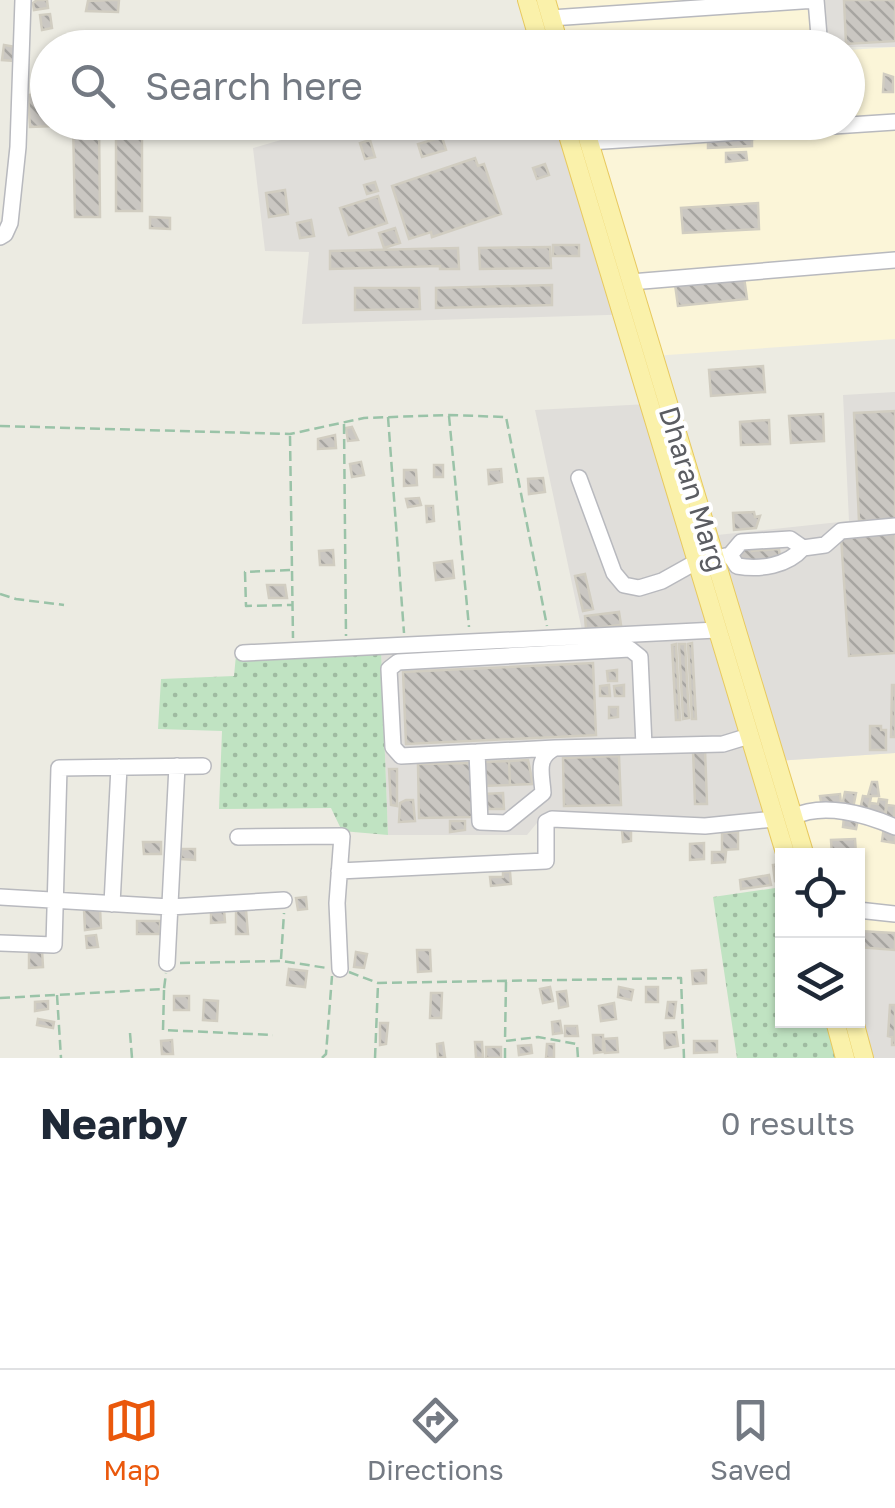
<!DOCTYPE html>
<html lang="en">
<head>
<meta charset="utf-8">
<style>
  :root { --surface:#fff; --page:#f6f6f7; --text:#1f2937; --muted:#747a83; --line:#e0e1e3; --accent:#ea580c }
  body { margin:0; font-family:"Golos Text",sans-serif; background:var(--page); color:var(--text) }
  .controls { position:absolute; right:30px; bottom:30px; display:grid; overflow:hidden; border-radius:0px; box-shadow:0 2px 8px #0004 }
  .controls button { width:90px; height:90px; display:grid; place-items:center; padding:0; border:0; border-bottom:2px solid var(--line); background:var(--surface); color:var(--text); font:50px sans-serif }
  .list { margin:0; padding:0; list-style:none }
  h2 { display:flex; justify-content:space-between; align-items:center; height:130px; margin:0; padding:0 40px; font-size:42px }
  h2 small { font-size:32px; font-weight:400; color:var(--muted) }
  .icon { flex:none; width:55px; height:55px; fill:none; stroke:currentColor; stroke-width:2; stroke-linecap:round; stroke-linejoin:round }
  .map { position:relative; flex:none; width:895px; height:1058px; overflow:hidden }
  .search { position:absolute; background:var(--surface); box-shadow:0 2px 8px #0004; left:30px; right:30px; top:30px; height:110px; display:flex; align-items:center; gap:25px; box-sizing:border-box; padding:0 35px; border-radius:55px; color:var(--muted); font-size:38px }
  .sheet { height:310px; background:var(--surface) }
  nav { display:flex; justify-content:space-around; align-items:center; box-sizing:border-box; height:140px; border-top:2px solid var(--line); background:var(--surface); font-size:28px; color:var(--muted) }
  nav a { display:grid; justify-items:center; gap:5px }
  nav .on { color:var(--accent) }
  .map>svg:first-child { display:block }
  .commercial { fill:#fbf5d8 }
  .industrial { fill:#e0deda }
  .grass { fill:url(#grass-dots) }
  .building { fill:url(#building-back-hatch); stroke:#d1cdc1; stroke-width:2.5 }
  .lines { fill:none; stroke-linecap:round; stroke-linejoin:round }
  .minor-casing { stroke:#b8b9be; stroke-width:18 }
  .major-casing { stroke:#e8c95f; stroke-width:20 }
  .path { stroke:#9ac3a8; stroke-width:2.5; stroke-dasharray:10 5; stroke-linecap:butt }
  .minor { stroke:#fff; stroke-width:15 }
  .major { stroke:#faf1aa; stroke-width:18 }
  .labels { text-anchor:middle; stroke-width:8; stroke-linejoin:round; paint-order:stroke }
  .street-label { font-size:28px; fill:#5b5d62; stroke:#fff }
</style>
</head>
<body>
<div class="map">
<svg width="895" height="1058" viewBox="0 0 895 1058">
  <defs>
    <pattern id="grass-dots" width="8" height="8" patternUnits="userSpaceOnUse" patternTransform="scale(2.5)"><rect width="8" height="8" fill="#c0e3c2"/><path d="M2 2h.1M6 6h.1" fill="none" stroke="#9fbba1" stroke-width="1.8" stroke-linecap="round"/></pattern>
    <pattern id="building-back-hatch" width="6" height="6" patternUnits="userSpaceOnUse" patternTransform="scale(2.5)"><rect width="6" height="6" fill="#cac7c2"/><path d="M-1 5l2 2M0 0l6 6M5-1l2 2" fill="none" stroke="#a7a5a1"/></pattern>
  </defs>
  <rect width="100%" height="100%" fill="#ecebe2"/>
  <path class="commercial" d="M546 0H822L826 47H560Z
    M895 47V339L653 356 579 123 848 122V50Z
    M895 753V951L858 948V856L805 855 775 761Z"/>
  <path class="industrial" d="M822 0H895V47H826Z
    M340 123H583L640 314 302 324 309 252 265 251 253 148Z
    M895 392V753L776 761 793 817 764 819 546 812 527 835H388L381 649 584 640 535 410 667 403 708 536 849 521 843 395Z
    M858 948 895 951V1058H864L858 1021Z"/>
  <path class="grass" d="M381 649 388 835 342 831 331 808 219 809 222 731 158 729 161 679 234 676 236 655Z
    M782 887V1021H854L864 1058H737L713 897Z"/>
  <path class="building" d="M37 0H47L48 8 34 10 33 3Z
    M112 0H119L118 12 86 11 88 1Z
    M844 0H895V41L846 44Z
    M50 14 52 28 42 30 40 15Z
    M4 45 16 47 14 61 2 60Z
    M884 74 893 77V92H883Z
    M48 94V122H55V126L30 127 28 95Z
    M73 122H99L100 217H75Z
    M116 122H142V211H116Z
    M752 134V146L708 148V137Z
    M442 137 446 150 422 157 418 144Z
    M370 140 375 157 365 159 360 143Z
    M746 152 747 160 726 162V153Z
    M475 158 478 166 484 164 501 214 432 237 431 232 409 239 392 186Z
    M545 164 549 175 537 179 533 168Z
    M375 182 378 191 367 194 364 185Z
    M285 190 288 214 269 217 266 193Z
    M378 196 387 223 349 235 340 208Z
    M758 203 759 229 683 233 681 208Z
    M150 217 170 218V229L150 228Z
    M311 220 314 236 300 238 297 223Z
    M395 228 400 243 384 248 379 233Z
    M553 245H579V256H553Z
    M550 247 551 268 480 269 479 248Z
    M458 248 459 269H440V266L330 269V251Z
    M744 277 747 299 678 306 675 284Z
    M552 285V305L436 308V288Z
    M355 288H419L420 309 355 310Z
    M763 366 765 392 711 396 709 370Z
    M895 411V519L859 521 854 413Z
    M823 414 824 441 791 443 789 416Z
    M769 420 770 444 741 445 740 422Z
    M352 427 358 440 348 441 346 428Z
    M335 435 336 448 318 449V439Z
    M361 462 364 475 352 477 350 464Z
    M434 465H443V477H434Z
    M501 469 502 482 489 484 488 470Z
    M404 470H416L417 485 404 486Z
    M543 478 545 492 529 494 528 479Z
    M419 498 421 505 408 507 406 499Z
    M426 506H433L434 521 427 522Z
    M754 512 755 517 760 516 756 528 734 530 733 513Z
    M895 534V653L849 656 841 537Z
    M748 546 752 551 779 549 780 558 741 564 739 547Z
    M333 550 334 565H320L319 551Z
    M452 561 454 578 436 580 434 563Z
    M585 574 593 609 583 611 575 576Z
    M267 585H285L287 598H269Z
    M619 612 621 625 586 629 585 616Z
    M692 643 696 719H692L688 644Z
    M676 644 680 720H676L672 645Z
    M679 644H685L689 718 683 719Z
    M593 663 596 735 406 744 403 672Z
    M617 670V681H608L607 671Z
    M609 685 610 696H600V686Z
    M624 685V696H615L614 686Z
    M892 685H895V737H891Z
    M609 707H618V717L609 718Z
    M870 726H881V730H886V750H870Z
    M693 749H705L707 804H695Z
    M619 756 621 805 564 806 563 758Z
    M528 760 533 784 510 785 509 761Z
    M509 761 510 785 483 786 482 762Z
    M474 763 475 817 419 818 418 764Z
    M389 769H397V806L391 805Z
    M872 782H877L879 796H868Z
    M845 792 856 793 853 808 842 806Z
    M503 793 504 809H485L484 794Z
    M840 794 841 804 822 807 820 796Z
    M863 796 871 797 868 811 860 810Z
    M879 799 887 800 885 814 868 811 870 803 878 804Z
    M406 800H413L415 821 399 822 400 803Z
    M887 805 895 806 894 820 885 818Z
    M844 817 858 819 856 829 843 827Z
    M450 821H465V830L450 832Z
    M884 827 895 832V843L882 841Z
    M622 830H631V841L623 842Z
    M738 832V849L722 850V833Z
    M855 839 856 854 832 855 831 840Z
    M143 842H161V854H144Z
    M704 843V859L690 860V844Z
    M181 849H195V860L181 859Z
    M712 852H726L725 862 712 863Z
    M780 864 782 880 775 881 773 865Z
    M503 872H510L511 884 491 886 490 877H503Z
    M769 875 771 885 741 889 740 880Z
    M306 897 307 909 298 910 296 898Z
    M100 908 101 928 85 930 84 909Z
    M211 909H224L225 922 211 923Z
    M236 909 246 910 248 934H236Z
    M137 921H160V934H137Z
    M858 924 859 931 895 933V950L858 947Z
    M96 935 98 947 87 948 86 936Z
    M42 950 43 967 29 968V951Z
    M417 950H430L431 971 418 972Z
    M356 952 367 954 364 968 354 967Z
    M289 969 307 971 305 987 287 985Z
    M706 970V983L693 984 692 971Z
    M550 987 553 1001 543 1003 540 989Z
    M619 987 633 990 631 1000 618 997Z
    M646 987H658V1002H646Z
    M566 991 568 1006 559 1008 557 992Z
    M431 993H442L441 1018H430Z
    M174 996H189V1010H174Z
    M204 1000 218 1001 217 1021 203 1020Z
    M48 1001V1009L35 1011V1002Z
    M668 1002H676L674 1018H666Z
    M614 1003 616 1019 601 1021 599 1006Z
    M890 1005H895V1045H892V1037L888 1036Z
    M38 1019 54 1022 53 1028 37 1025Z
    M560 1021 562 1033 553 1034 552 1022Z
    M380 1023H388L386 1044 380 1045Z
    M565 1026H577L578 1036H565Z
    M676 1032 678 1046 665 1048 664 1033Z
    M593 1035H603V1052L594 1053Z
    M617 1038 618 1052 605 1053 604 1039Z
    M172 1040 173 1054H162L161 1041Z
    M694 1041H717V1052L694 1053Z
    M475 1042H482L483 1058H476Z
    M443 1043 445 1057 438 1058 437 1044Z
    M547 1044H554V1058H546Z
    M531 1045 532 1053 519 1055 518 1046Z
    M486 1047H501V1058H486Z"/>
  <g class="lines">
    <defs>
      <path id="minor" d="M551 18 816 0 820 48
        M589 142 895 122
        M0 237 5 234 10 223 18 147 23 0
        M631 282 895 260
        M579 478 614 573 624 585 639 588 662 581 696 562 730 555 741 542 790 539 803 548
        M730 555 737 566C761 570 787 566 803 548L825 545 841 531 895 526
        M243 653 717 630
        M555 748 401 756 393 747 389 669 398 662 630 649 640 657 644 746
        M477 752 480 822 506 823 543 793C542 774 535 758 555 748L723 744 749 736
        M793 817C823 802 866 814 895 827
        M238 837 342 836 337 903 340 969
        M339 871 546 861V822L552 819 705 826 774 819
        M0 897 170 907 284 900
        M112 904 119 767
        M858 910 895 914
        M0 943 54 945 59 768 203 766
        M167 963 177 766"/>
      <path id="major" d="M527 0 541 48
        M546 0 560 48
        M564 122 786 856
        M583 122 805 856
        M835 1021 845 1058
        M854 1021 864 1058"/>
    </defs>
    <use href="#minor" class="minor-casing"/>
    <use href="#major" class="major-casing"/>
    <path class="path" d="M449 416 469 627
      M388 417 404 633
      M344 424 346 636
      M0 426 290 434 364 418 448 415 506 417 547 626
      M290 436 293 638
      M290 570 245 572 246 606 292 605
      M0 594 16 599 64 605
      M281 959 284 913
      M180 963 281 961 327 968
      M349 972 378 983 681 978 684 1058
      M506 982 505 1041 538 1037 577 1044 578 1058
      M164 990 163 1030 273 1035
      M57 995 61 1058
      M0 998 164 989 166 973
      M130 1033 132 1058
      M322 1058 326 1054 332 976
      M375 1058 378 984
      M505 1058V1043"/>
    <use href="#minor" class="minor"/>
    <use href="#major" class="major"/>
  </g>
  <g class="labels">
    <g class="street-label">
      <text transform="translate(693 489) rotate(73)" y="10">Dharan Marg</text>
    </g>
  </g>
</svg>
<div class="controls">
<button><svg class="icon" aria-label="locate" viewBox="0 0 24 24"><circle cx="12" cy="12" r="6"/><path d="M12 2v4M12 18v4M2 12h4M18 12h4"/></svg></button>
<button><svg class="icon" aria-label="layers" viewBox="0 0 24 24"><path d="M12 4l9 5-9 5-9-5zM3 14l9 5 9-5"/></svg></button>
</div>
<div class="search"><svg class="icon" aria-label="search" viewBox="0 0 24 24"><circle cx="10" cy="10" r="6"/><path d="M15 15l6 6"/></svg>Search here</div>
</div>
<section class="sheet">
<h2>Nearby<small>0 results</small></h2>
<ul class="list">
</ul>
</section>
<nav>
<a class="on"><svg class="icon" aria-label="map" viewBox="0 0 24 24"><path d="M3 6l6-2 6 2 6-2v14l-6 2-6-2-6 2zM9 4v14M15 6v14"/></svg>Map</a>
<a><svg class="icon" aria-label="directions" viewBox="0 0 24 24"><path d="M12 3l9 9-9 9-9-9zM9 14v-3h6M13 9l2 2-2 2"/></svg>Directions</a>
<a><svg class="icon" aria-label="saved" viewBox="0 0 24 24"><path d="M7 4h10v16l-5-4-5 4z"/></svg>Saved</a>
</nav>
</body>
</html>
